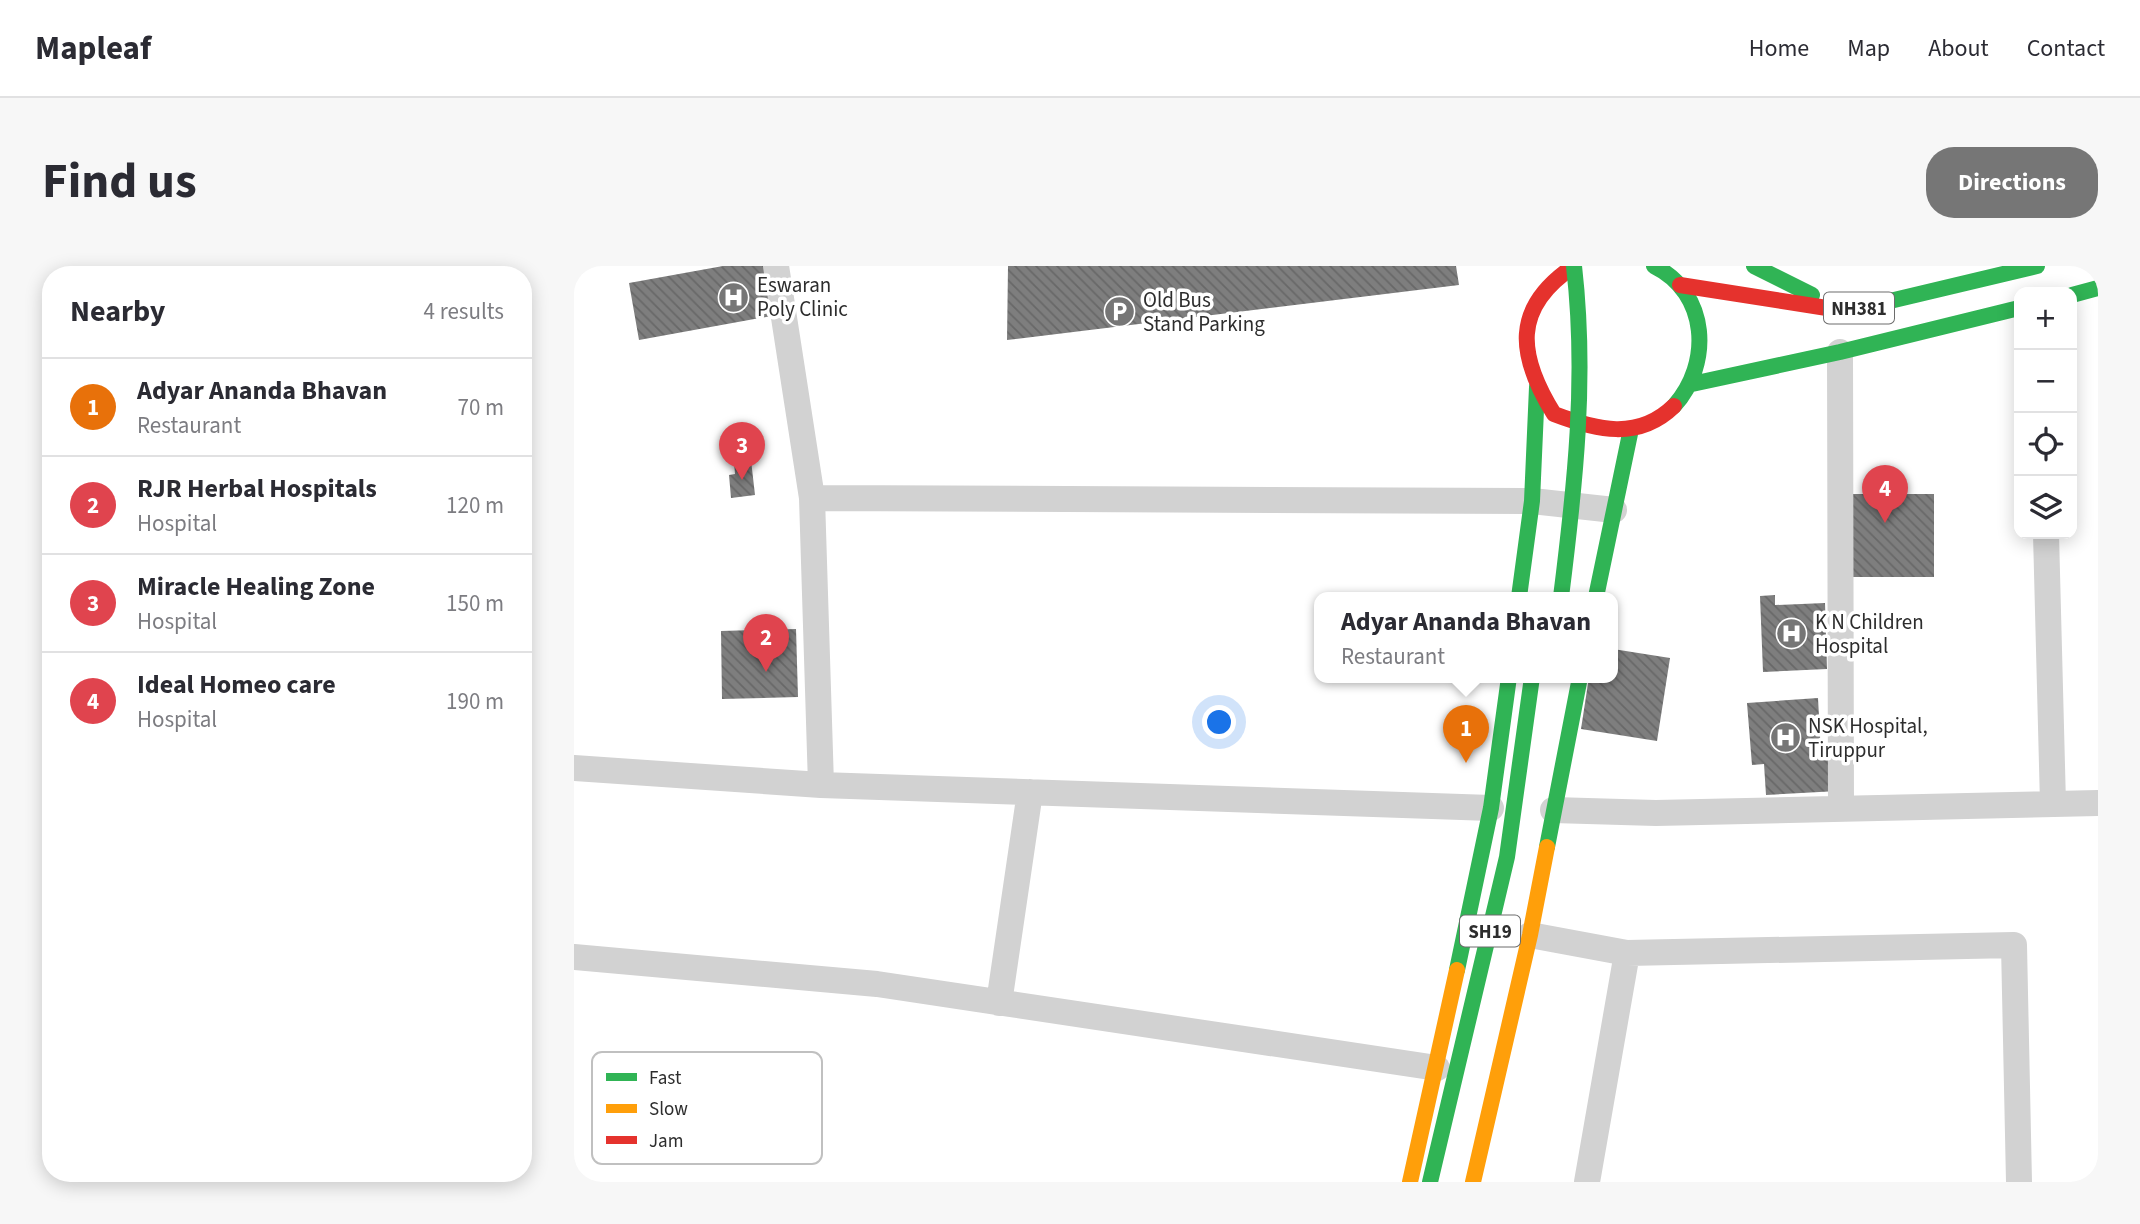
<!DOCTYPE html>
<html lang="en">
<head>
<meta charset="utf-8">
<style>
  :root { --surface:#fff; --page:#f7f7f7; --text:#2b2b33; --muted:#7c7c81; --line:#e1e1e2; --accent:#767676 }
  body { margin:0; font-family:"Source Sans 3",sans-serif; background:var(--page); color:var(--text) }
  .controls { position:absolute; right:21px; top:21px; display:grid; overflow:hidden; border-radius:14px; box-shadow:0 4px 18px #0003 }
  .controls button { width:63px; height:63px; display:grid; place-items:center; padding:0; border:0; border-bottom:2px solid var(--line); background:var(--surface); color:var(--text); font:35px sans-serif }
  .you { position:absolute; left:646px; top:457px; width:24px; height:24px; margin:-18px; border:5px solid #fff; border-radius:50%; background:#1a73e8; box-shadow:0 0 0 10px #1a73e833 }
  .badge { display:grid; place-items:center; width:46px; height:46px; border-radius:50%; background:var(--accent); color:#fff; font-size:23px; font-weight:700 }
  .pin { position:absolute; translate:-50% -58px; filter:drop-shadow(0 2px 4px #0008) }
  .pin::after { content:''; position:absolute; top:37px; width:24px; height:21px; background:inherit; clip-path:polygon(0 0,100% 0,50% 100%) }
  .popup { position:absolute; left:740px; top:326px; width:304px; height:91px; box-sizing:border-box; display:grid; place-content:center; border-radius:14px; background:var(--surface); filter:drop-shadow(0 2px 5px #0005); font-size:23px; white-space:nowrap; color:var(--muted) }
  .popup b { font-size:26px; color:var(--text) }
  .popup::after { content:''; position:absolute; left:50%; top:100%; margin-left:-14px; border:14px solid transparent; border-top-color:var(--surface) }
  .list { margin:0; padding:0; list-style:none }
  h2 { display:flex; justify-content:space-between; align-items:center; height:91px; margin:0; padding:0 28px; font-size:30px }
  h2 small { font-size:23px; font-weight:400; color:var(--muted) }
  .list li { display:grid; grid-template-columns:46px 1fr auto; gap:21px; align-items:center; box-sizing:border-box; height:98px; padding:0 28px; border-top:2px solid var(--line) }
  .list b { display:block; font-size:26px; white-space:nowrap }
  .list p { margin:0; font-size:23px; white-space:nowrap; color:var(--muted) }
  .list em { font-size:23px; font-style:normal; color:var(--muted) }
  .icon { flex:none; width:38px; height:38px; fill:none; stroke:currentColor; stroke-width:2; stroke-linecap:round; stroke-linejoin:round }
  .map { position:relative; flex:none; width:1524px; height:916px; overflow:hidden; border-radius:28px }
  header { display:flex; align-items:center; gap:42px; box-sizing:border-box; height:98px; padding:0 35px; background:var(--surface); border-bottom:2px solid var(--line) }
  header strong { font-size:33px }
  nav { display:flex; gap:38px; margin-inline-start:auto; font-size:24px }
  .intro { display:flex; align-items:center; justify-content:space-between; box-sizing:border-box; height:168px; padding:0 42px }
  h1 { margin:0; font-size:49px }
  .button { padding:18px 32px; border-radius:28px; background:var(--accent); color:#fff; font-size:24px; font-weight:700 }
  main { display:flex; gap:42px; padding:0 42px }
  aside { flex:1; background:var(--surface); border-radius:28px; box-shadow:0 4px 18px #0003 }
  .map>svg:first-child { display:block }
  .building { fill:url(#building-back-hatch) }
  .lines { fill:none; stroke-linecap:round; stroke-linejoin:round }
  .street { stroke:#d2d2d2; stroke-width:26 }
  .fast { stroke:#30b455; stroke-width:16 }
  .slow { stroke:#ff9f0a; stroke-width:16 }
  .jam { stroke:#e5322d; stroke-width:16 }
  .fast-bridge { stroke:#30b455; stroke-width:16 }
  .labels { text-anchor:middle; stroke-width:7; stroke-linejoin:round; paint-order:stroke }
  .shield { fill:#fff; stroke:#6c6c6c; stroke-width:2 }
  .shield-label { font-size:19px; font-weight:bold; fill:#2d2d2d }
  .poi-label { font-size:21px; fill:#2d2d2d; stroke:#fff; text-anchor:start }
  .key { fill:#fff; stroke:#c0c0c0; stroke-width:2 }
  .key-label { font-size:19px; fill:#2d2d2d }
</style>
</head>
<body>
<header>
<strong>Mapleaf</strong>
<nav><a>Home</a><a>Map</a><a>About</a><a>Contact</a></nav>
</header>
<div class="intro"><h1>Find us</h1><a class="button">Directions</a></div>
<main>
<aside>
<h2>Nearby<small>4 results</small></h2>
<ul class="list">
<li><span class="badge" style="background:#e8710a">1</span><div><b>Adyar Ananda Bhavan</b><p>Restaurant</p></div><em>70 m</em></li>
<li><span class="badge" style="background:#e0444e">2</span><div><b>RJR Herbal Hospitals</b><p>Hospital</p></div><em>120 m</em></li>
<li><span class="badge" style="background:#e0444e">3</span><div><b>Miracle Healing Zone</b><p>Hospital</p></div><em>150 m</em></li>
<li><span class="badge" style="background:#e0444e">4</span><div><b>Ideal Homeo care</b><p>Hospital</p></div><em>190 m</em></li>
</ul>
</aside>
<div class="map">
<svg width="1524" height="916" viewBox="0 0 1524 916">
  <defs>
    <pattern id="building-back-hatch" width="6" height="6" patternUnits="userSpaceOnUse" patternTransform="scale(1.75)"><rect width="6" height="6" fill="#7e7e7e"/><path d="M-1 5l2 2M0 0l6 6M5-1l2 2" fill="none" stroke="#686868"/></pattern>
  </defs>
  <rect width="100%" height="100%" fill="#fff"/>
  <path class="building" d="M149 0H194L203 49 65 74 55 17Z
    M434 0H882L885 19 433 74Z
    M177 194 181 229 157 232 155 209 161 208 160 196Z
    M1275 228H1360V311H1275Z
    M1201 329V339L1251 337 1253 403 1189 406 1186 330Z
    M222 363 224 431 148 433 147 365Z
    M1039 383 1096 392 1083 475 1007 463 1015 411H1039Z
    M1244 432 1247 488H1261L1264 525 1192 529 1190 498 1178 499 1173 437Z"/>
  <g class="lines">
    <path class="street" d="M202 0 238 232 958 235 1040 244
      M1266 86 1267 543
      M238 232 247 519 917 542
      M1472 268 1479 538
      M0 502 247 519
      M979 544 1082 547 1524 537
      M956 669 1053 687 1440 679 1445 916
      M0 691 303 718 863 802
      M425 737 456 526
      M1013 916 1053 687"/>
    <path class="fast" d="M1080 0C1135 27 1138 98 1100 140
      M1180 0 1238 29
      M1498 29 1524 22
      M1278 44 1463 0
      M1118 118 1266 86 1445 42
      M945 331 958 235 963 121
      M1022 331 1057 163
      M973 581 1006 411
      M883 704 917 542 935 411
      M856 916 933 591 958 411"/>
    <path class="slow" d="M836 916 883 704
      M899 916 956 669 973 581"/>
    <path class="jam" d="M1000 0C937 42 944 90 980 148 1022 164 1064 175 1100 140
      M1106 19 1272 45 1278 44"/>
    <path class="fast-bridge" d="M987 331C1001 220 1013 112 1000 0"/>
  </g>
  <defs>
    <symbol id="hospital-disc" viewBox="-11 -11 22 22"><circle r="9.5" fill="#767676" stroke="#fff"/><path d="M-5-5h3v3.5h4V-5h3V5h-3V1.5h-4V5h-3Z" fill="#fff"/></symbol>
    <symbol id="parking-disc" viewBox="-11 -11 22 22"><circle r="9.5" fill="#767676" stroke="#fff"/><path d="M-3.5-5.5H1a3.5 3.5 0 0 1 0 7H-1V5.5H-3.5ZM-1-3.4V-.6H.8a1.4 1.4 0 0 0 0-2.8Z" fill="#fff"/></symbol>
  </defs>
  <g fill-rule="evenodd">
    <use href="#hospital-disc" x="142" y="14" width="35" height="35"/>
    <use href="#parking-disc" x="528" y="28" width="35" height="35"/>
    <use href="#hospital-disc" x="1200" y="350" width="35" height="35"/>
    <use href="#hospital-disc" x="1194" y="454" width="35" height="35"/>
  </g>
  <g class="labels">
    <g class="shield">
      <rect x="1250" y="26.5" width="70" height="31" rx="5"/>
      <rect x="886" y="649.5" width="60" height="31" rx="5"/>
    </g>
    <g class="shield-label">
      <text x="1285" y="49">NH381</text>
      <text x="916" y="672">SH19</text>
    </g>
    <g class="poi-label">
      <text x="183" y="26">Eswaran<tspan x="183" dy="24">Poly Clinic</tspan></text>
      <text x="569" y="41">Old Bus<tspan x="569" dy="24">Stand Parking</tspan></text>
      <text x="1241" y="363">K N Children<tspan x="1241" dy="24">Hospital</tspan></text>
      <text x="1234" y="467">NSK Hospital,<tspan x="1234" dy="24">Tiruppur</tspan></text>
    </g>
  </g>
  <rect x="18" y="786" width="230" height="112" rx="10" class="key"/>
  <rect x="32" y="807" width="31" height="8" fill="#30b455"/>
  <rect x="32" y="838" width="31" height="9" fill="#ff9f0a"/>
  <rect x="32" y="870" width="31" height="8" fill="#e5322d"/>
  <g class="key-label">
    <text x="75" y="818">Fast</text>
    <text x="75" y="849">Slow</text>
    <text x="75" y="881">Jam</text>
  </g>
</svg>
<div class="controls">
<button>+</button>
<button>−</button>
<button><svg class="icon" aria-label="locate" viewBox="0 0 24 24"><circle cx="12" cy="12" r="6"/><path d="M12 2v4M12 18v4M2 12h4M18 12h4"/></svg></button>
<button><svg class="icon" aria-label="layers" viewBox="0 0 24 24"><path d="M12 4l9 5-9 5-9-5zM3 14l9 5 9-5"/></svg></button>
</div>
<div class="you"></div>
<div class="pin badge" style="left:892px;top:497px;background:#e8710a">1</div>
<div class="popup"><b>Adyar Ananda Bhavan</b>Restaurant</div>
<div class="pin badge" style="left:192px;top:406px;background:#e0444e">2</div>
<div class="pin badge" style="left:168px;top:214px;background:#e0444e">3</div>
<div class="pin badge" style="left:1311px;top:257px;background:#e0444e">4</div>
</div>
</main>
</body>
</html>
